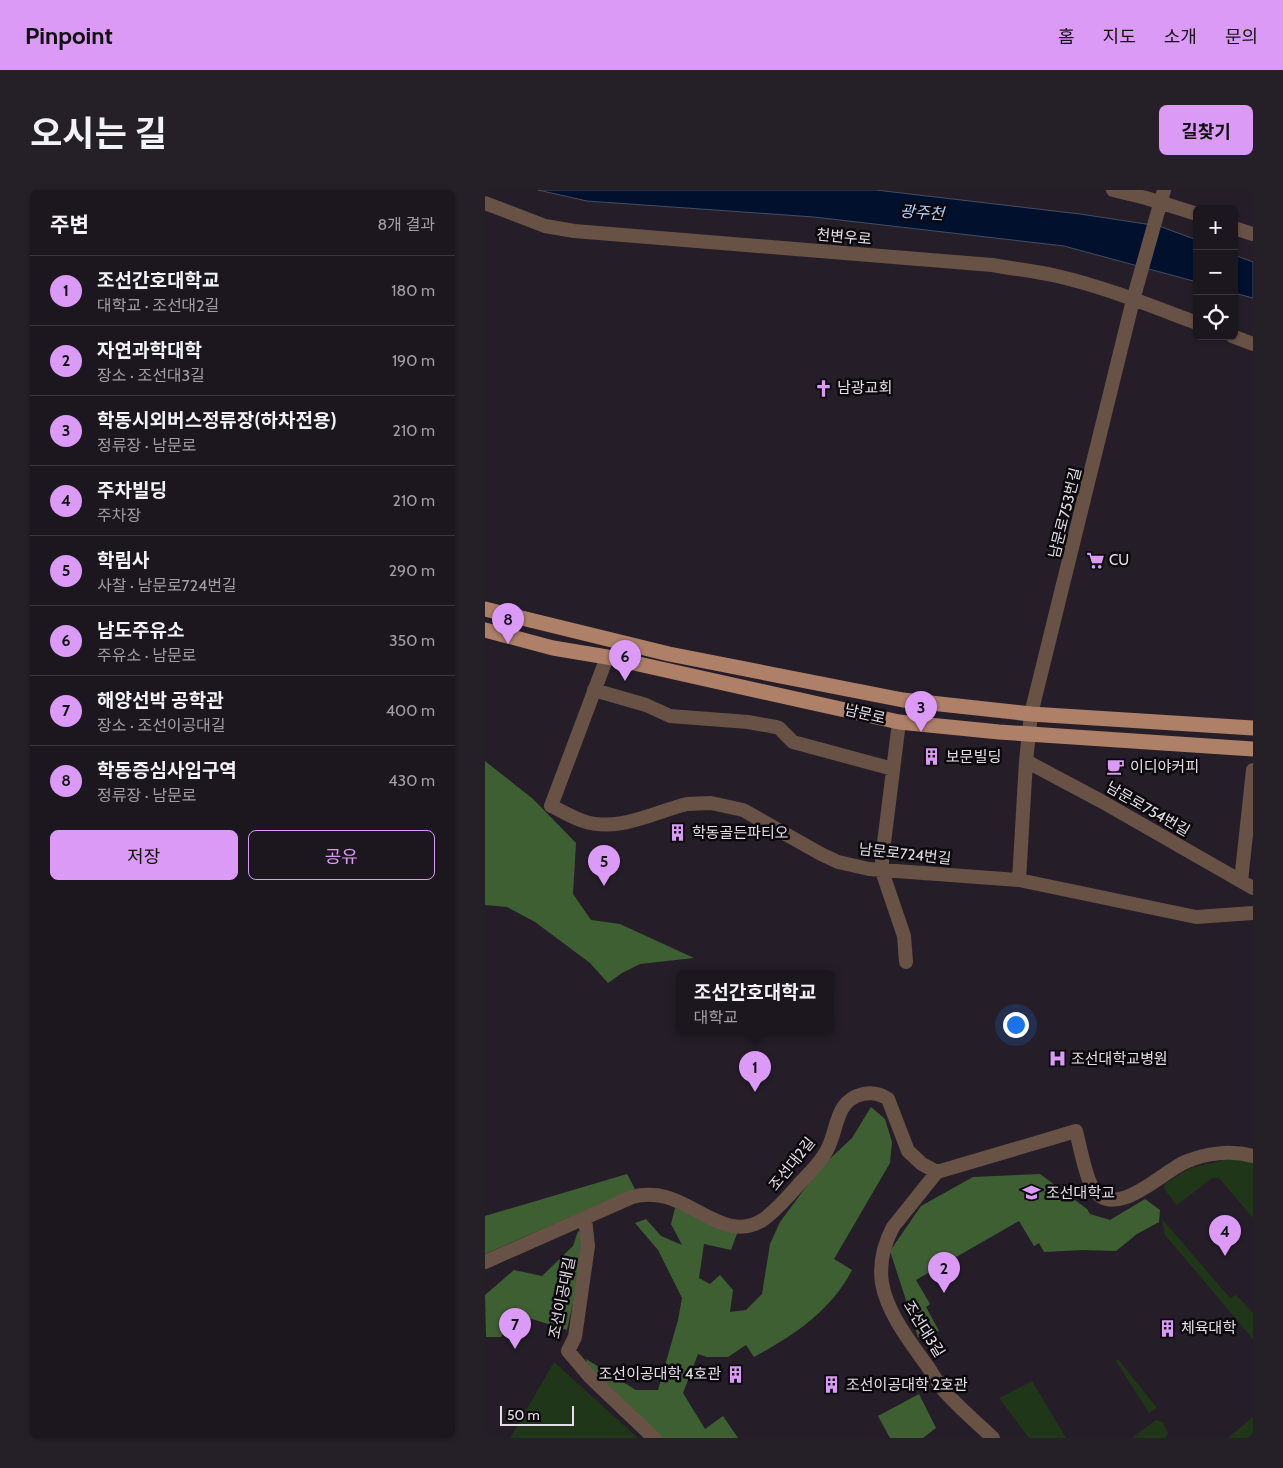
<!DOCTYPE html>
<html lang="ko">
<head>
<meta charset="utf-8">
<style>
  :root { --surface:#1c161f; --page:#251f28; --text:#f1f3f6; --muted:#a09fa4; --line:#3a353d; --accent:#da9af6 }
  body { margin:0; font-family:Cabin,"Noto Sans KR",sans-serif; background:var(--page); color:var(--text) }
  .controls { position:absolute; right:15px; top:15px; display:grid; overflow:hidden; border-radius:8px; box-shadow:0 1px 4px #0004 }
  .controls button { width:45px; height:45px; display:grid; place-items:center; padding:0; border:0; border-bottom:1px solid var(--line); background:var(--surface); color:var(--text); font:25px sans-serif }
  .scale { position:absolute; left:15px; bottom:12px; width:74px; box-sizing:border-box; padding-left:5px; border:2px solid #e4dfe6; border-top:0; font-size:14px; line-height:18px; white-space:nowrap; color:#e4dfe6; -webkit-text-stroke:4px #0c090e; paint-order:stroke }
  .you { position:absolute; left:530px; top:834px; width:18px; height:18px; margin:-12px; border:4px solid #fff; border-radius:50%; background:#1a73e8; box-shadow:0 0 0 8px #1a73e833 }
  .badge { display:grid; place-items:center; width:32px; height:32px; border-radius:50%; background:var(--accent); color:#111; font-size:16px; font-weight:700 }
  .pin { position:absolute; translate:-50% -41px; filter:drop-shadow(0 1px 2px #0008) }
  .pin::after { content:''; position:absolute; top:26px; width:18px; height:15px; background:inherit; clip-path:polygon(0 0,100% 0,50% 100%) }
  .popup { position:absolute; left:191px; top:780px; width:158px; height:65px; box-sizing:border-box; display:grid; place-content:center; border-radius:8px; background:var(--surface); filter:drop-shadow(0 1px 4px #0005); font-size:16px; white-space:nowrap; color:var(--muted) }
  .popup b { font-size:19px; color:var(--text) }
  .popup::after { content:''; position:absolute; left:50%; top:100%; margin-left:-10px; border:10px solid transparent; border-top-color:var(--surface) }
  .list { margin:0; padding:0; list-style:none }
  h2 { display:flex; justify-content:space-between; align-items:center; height:65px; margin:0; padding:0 20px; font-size:21px }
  h2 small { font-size:16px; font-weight:400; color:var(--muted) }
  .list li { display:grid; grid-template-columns:32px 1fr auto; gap:15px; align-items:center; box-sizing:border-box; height:70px; padding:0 20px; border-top:1px solid var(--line) }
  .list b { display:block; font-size:19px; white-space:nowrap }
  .list p { margin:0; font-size:16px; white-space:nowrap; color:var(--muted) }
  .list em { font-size:16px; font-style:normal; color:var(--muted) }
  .actions { display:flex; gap:10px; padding:15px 20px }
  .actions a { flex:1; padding:11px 0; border:1px solid var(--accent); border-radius:8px; text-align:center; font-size:18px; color:var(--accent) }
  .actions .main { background:var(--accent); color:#111 }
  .icon { flex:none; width:28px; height:28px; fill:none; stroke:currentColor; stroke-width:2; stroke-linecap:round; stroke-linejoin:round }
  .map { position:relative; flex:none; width:768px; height:1248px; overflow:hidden; border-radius:8px }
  header { display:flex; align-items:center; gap:30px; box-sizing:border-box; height:70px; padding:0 25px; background:var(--accent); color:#111 }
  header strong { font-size:24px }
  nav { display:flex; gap:28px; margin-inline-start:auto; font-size:18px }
  .intro { display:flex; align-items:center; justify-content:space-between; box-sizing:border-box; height:120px; padding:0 30px }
  h1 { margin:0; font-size:35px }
  .button { padding:12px 22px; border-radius:8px; background:var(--accent); color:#111; font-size:18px; font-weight:700 }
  main { display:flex; gap:30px; padding:0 30px }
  aside { flex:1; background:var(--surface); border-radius:8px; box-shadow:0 1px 4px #0004 }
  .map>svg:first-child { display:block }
  .green { fill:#203618 }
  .forest { fill:#3e5f32 }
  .water { fill:#00102d; stroke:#444e64 }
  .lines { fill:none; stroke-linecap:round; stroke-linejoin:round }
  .minor { stroke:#685145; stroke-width:14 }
  .major { stroke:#ae8068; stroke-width:15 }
  .labels { text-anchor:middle; stroke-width:5; stroke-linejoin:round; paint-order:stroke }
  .street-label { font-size:15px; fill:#e4dfe6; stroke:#0c090e }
  .poi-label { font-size:15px; fill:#e4dfe6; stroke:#0c090e; text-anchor:start }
  .water-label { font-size:16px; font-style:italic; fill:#b0cef7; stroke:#0c090e }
</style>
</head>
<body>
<header>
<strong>Pinpoint</strong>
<nav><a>홈</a><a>지도</a><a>소개</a><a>문의</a></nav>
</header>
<div class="intro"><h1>오시는 길</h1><a class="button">길찾기</a></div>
<main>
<aside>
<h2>주변<small>8개 결과</small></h2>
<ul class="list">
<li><span class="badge">1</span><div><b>조선간호대학교</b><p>대학교 · 조선대2길</p></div><em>180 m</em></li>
<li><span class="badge">2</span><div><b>자연과학대학</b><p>장소 · 조선대3길</p></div><em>190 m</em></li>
<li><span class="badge">3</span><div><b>학동시외버스정류장(하차전용)</b><p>정류장 · 남문로</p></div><em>210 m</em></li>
<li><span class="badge">4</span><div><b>주차빌딩</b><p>주차장</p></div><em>210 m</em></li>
<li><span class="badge">5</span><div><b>학림사</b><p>사찰 · 남문로724번길</p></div><em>290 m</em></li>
<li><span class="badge">6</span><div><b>남도주유소</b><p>주유소 · 남문로</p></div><em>350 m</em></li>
<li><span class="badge">7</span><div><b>해양선박 공학관</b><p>장소 · 조선이공대길</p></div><em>400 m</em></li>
<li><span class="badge">8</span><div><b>학동증심사입구역</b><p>정류장 · 남문로</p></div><em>430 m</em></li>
</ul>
<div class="actions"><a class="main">저장</a><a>공유</a></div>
</aside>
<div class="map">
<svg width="768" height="1248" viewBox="0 0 768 1248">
  <rect width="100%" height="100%" fill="#251e29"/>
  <path class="green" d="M744 969 761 970 768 973V1028L734 988H727L692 1015 679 999 680 994 705 978Z
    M677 1029 745 1108 751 1105 768 1123V1149L680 1045Z
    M633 1169 672 1218 664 1223 631 1171Z
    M69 1172 153 1248H25Z
    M547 1191 581 1248H544L514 1208Z
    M768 1227V1248H743Z
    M671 1230 678 1232 683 1244 680 1248H647Z"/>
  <path class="forest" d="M0 571 48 609 91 653 88 704 106 730 135 734 209 768 155 774 137 783 123 793 105 773 50 732 22 717 0 715Z
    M386 917 400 929 407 952 405 973 349 1069 367 1080C346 1121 308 1146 269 1167L261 1155 243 1167H222L213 1164 198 1203 220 1239 238 1226 253 1248H174L102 1175 101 1169 151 1200H173L193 1130 197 1108 173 1060 150 1033 161 1029 176 1046 197 1055 186 1034 190 1018 253 1041 246 1060 219 1054 214 1088 225 1094 235 1085 248 1100 245 1122 261 1120 277 1104 285 1054 295 1032 335 978 367 948Z
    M142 984 150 999 0 1064V1026Z
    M555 984 602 1019 605 1024 625 1030 660 1009 675 1020 674 1032 652 1044 631 1061 598 1060 559 1062 554 1053 549 1056 534 1031 431 1090 445 1114 441 1117 454 1141 433 1147 405 1061 436 1016 488 987Z
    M93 1041 99 1044 98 1066 82 1140 31 1124 16 1147H1L0 1105 29 1080 57 1086 88 1056Z
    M434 1204 451 1238 438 1248H405L393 1226Z"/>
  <path class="water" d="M53 0H391L595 24 674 36 712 50V92L579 56 329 27 102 11Z
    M749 65 768 72V108L749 103Z"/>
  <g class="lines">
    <path class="minor" d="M628 0 661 8 712 24
      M0 13 60 36 89 41 507 75C529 79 551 81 572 86 620 97 666 116 712 133
      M749 38 768 44
      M747 146 768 154
      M122 467 66 616C77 621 87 627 98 631 133 643 169 622 202 614L226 613 258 620 336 664 353 672 384 679 534 690 711 727 768 723
      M109 500 161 515 185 526 263 532 291 537 294 538 308 552 408 579
      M414 532 397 669V681L419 746 421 772
      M541 571 616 611 768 698
      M534 690 541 571 546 524 648 110 679 0
      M756 691 768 580
      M452 982 408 1037C399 1054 394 1073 397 1093 402 1123 426 1153 443 1177 449 1186 455 1197 463 1205 477 1220 493 1234 508 1248
      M100 1028 103 1056 90 1147 83 1161 105 1187 169 1248
      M0 1072 147 1007C158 1004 169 1004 181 1007 212 1015 246 1053 279 1029 293 1019 305 1004 317 991 324 983 333 975 339 965 354 945 347 911 378 904 387 902 396 904 403 909L423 961 437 974 452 982 591 941C595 957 600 984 607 997 629 1033 677 982 700 972 721 963 746 960 768 966"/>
    <path class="major" d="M0 419 184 464 418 510 546 524 768 538
      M0 440 68 458 122 467 414 532 514 542 768 559"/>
  </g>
  <defs>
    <symbol id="church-bare" viewBox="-9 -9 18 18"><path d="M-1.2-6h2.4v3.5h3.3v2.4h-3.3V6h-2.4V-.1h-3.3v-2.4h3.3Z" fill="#da9af6" stroke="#0c090e" stroke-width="2.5" paint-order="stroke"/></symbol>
    <symbol id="supermarket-bare" viewBox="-9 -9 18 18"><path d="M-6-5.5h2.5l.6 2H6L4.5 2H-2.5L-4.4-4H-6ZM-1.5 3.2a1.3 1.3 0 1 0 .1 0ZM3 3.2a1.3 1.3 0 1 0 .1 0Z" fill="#da9af6" stroke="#0c090e" stroke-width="2.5" paint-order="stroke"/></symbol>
    <symbol id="building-bare" viewBox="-9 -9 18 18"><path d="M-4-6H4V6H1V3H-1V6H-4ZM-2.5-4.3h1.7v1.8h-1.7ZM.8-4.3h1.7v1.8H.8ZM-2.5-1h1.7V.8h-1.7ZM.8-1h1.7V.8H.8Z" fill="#da9af6" stroke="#0c090e" stroke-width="2.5" paint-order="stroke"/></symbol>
    <symbol id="cafe-bare" viewBox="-9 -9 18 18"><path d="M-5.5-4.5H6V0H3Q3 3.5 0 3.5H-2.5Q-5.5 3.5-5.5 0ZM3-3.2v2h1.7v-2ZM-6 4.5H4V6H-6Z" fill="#da9af6" stroke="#0c090e" stroke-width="2.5" paint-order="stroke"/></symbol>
    <symbol id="hospital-bare" viewBox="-9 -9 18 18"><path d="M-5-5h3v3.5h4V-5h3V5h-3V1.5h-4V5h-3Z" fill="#da9af6" stroke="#0c090e" stroke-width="2.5" paint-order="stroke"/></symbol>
    <symbol id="university-bare" viewBox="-9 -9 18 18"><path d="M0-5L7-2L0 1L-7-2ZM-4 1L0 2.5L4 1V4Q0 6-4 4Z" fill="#da9af6" stroke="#0c090e" stroke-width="2.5" paint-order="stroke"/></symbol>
  </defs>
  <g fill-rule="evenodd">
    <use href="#church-bare" x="326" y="186" width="25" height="25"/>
    <use href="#supermarket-bare" x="598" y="358" width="25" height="25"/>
    <use href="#building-bare" x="434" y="554" width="25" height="25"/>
    <use href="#cafe-bare" x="618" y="564" width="25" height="25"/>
    <use href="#building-bare" x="180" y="630" width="25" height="25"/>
    <use href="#hospital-bare" x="560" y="856" width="25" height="25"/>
    <use href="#university-bare" x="534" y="990" width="25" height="25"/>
    <use href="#building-bare" x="670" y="1126" width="25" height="25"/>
    <use href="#building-bare" x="238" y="1172" width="25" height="25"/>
    <use href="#building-bare" x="334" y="1182" width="25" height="25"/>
  </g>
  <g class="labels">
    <g class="street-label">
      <text transform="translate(359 47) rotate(5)" y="5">천변우로</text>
      <text transform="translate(580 323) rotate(-76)" y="5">남문로753번길</text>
      <text transform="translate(380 524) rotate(13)" y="5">남문로</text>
      <text transform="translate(663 619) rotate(30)" y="5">남문로754번길</text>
      <text transform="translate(420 664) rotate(6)" y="5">남문로724번길</text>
      <text transform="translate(307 974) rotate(-51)" y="5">조선대2길</text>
      <text transform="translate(77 1108) rotate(-79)" y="5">조선이공대길</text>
      <text transform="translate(439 1139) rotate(58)" y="5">조선대3길</text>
    </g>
    <g class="poi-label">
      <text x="352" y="203">남광교회</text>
      <text x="624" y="375">CU</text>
      <text x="461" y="572">보문빌딩</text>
      <text x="645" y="582">이디야커피</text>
      <text x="207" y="648">학동골든파티오</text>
      <text x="586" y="874">조선대학교병원</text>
      <text x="561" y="1008">조선대학교</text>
      <text x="696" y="1143">체육대학</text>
      <text x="236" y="1189" text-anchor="end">조선이공대학 4호관</text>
      <text x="361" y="1200">조선이공대학 2호관</text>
    </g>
    <g class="water-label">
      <text transform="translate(437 22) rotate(4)" y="6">광주천</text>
    </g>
  </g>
</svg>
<div class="controls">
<button>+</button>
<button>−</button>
<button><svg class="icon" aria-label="locate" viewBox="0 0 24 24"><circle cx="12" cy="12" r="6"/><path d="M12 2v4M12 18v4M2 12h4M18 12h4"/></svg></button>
</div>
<div class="scale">50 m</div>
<div class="you"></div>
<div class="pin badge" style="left:270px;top:902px">1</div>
<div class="popup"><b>조선간호대학교</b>대학교</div>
<div class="pin badge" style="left:459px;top:1103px">2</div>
<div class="pin badge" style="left:436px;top:542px">3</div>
<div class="pin badge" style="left:740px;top:1066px">4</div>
<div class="pin badge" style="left:119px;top:696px">5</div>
<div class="pin badge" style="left:140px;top:491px">6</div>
<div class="pin badge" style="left:30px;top:1159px">7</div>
<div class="pin badge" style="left:23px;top:454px">8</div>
</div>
</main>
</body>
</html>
